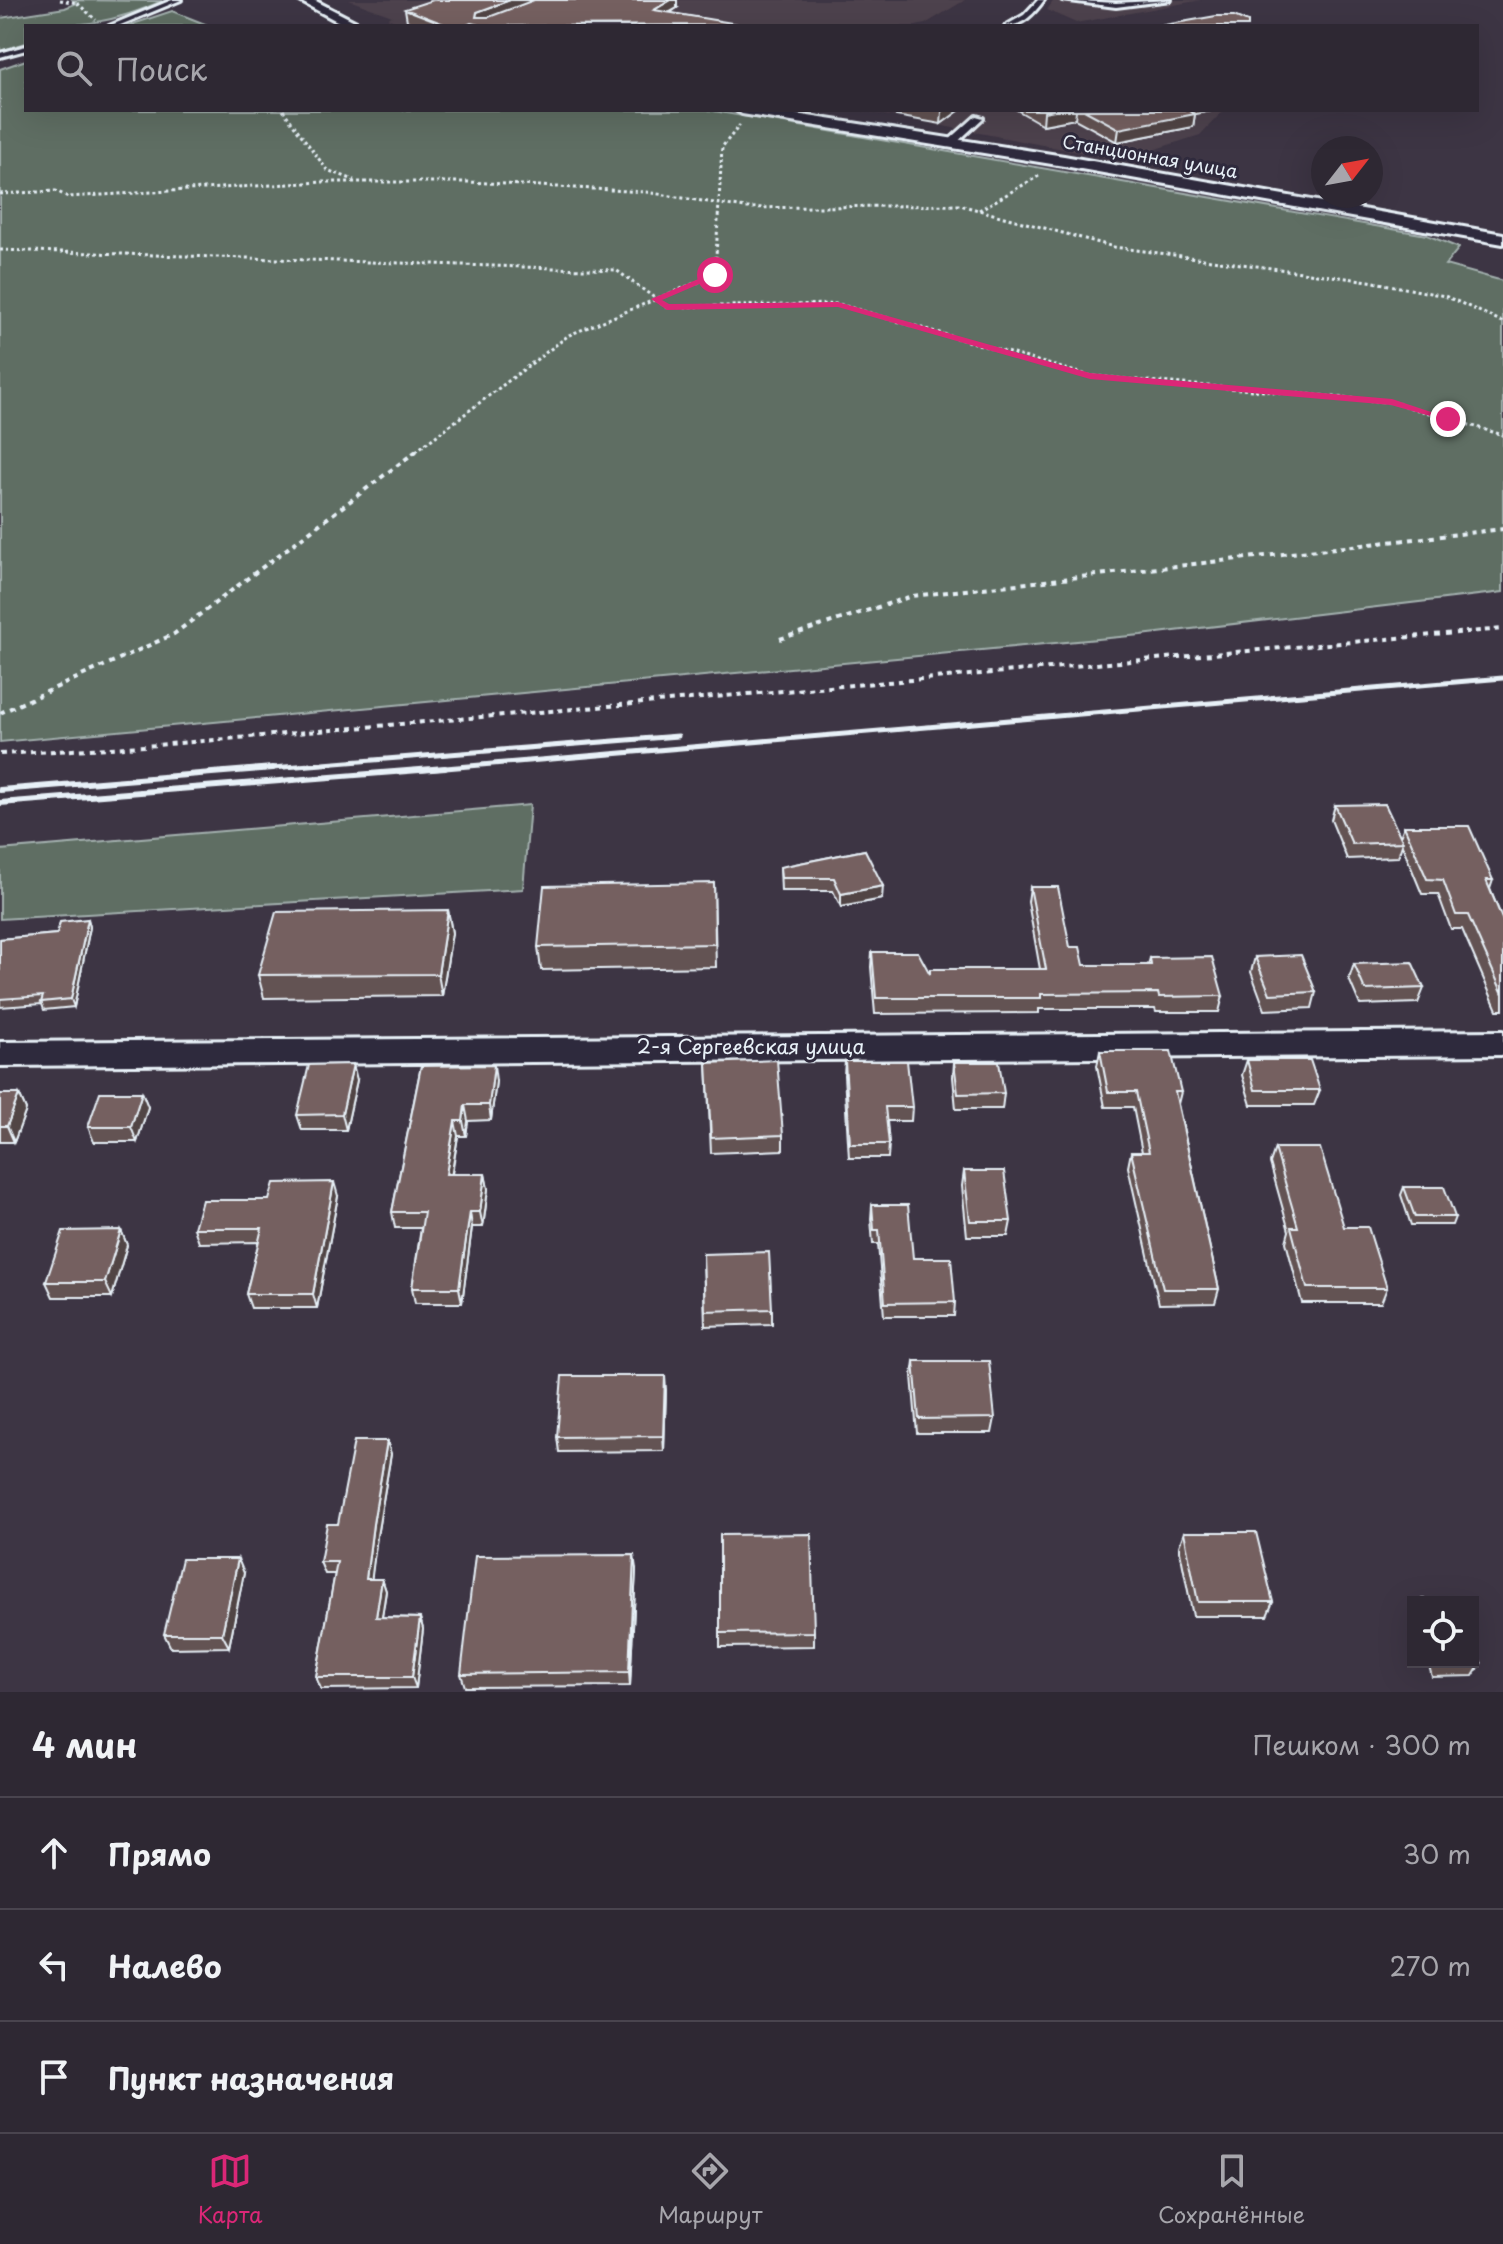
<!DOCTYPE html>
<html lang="ru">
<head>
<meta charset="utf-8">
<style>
  :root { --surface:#2e2833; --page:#3a343f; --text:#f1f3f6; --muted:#a7a6ac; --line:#49444e; --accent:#db2777 }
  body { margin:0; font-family:"Playpen Sans",sans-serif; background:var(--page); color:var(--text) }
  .controls { position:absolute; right:24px; bottom:24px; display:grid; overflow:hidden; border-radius:0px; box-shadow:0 8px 32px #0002 }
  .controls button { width:72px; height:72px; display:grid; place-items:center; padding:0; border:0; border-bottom:2px solid var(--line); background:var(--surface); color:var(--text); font:40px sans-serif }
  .compass { position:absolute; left:1311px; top:136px; width:72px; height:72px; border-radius:50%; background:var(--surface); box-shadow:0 8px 32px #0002; rotate:59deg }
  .stop { position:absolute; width:24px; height:24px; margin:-18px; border:6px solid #db2777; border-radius:50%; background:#fff }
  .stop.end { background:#db2777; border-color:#fff; box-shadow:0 2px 8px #0008 }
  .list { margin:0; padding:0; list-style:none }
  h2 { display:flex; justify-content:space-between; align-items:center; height:104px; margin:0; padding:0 32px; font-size:34px }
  h2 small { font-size:26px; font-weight:400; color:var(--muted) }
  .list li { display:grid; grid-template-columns:52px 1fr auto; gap:24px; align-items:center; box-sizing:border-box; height:112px; padding:0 32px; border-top:2px solid var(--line) }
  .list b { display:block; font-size:30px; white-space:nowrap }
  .list em { font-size:26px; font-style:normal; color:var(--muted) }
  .icon { flex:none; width:44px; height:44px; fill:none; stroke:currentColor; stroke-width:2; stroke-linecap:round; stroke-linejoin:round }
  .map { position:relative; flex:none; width:1503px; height:1692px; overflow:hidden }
  .search { position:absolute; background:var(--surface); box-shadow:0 8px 32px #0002; left:24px; right:24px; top:24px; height:88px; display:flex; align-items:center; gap:20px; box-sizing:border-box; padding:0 28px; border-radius:0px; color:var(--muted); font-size:30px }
  .sheet { height:440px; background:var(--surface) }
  nav { display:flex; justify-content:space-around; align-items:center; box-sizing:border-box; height:112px; border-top:2px solid var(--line); background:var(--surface); font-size:22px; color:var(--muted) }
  nav a { display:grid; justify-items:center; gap:4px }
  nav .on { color:var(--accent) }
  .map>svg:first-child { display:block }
  .built { fill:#4e424d }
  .green { fill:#5e6e64; stroke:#a3b0ae; stroke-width:2 }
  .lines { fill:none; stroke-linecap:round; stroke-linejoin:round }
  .lane-casing { stroke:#e8f1f8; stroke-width:6 }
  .street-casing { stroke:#e8f1f8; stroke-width:6 }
  .path-far1 { stroke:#e8f1f8; stroke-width:3; stroke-dasharray:3 3; stroke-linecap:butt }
  .path { stroke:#e8f1f8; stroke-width:4; stroke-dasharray:5 5; stroke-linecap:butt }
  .lane { fill:#2f2a3d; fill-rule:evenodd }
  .street { fill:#2f2a3d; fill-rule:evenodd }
  .rail-far1 { stroke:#e8f1f8; stroke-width:5 }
  .rail { stroke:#e8f1f8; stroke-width:6 }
  .wall { fill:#645353; stroke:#e8f1f8; stroke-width:2 }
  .shaded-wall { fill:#514444; stroke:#e8f1f8; stroke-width:2 }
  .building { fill:#746161; stroke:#e8f1f8; stroke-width:2 }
  .route { fill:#db2777 }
  .labels { text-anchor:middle; stroke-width:6; stroke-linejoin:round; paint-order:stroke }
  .far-street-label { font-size:18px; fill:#e8f1f8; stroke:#2f2a3d }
  .street-label { font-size:20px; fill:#e8f1f8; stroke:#2f2a3d }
</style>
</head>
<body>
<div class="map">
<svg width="1503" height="1692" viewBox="0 0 1503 1692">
  <rect width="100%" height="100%" fill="#3d3544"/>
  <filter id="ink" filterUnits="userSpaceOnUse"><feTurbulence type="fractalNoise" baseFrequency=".0125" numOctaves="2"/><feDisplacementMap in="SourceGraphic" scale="16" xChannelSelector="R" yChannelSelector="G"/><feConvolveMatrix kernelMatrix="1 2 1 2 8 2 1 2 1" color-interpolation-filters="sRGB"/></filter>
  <g filter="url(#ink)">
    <path class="built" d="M349 0H546L471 26H408L387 18 392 16Z
      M567 0H965L925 24 916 26H494Z
      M1054 0H1201L1076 23 1047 10Z
      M859 110H1224L1200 135 1121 160Z"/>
    <path class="green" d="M73 0 162 1C113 24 79 26 26 26V43L0 51V18L65 8 77 3Z
      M172 11 210 26H127Z
      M26 60V110H708L1427 235 1459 248 1445 265 1503 281V592L1141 635 0 742V69Z
      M530 805 523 889 0 919V850Z"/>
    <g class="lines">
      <defs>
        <path id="lane" d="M172 0H181L118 26H109Z
          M1038 0H1044C1034 14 1023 26 1005 26L1024 15Z
          M1062 0 1116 3 1171 0 1116 7Z
          M26 46V50L0 57V53Z
          M976 116 983 118 953 146H947V142Z"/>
        <path id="street" d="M298 0H314L364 26H346Z
          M735 110H770L1064 156 1503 234V244L1064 166 742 114Z
          M1503 1031V1055L0 1066V1042Z"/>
      </defs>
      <use href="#lane" class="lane-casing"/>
      <use href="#street" class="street-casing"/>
      <path class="path-far1" d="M60 0 77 3 96 20
        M283 110 327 170 354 180
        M0 194 56 191 68 197 323 182H469L646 192 745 208 960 205 1114 247 1369 281 1445 296 1503 322
        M979 210 1039 176
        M0 250 616 270 667 307 838 304 1090 376 1392 402 1503 435
        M416 451 569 335 715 275 722 147 740 125"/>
      <path class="path" d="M780 639 912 596 1503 529
        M0 713 174 634 419 449
        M0 754 145 746 1503 629"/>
      <use href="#lane" class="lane"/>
      <use href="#street" class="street"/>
      <path class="rail-far1" d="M247 770 678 736
        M422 770 1503 678"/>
      <path class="rail" d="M0 790 273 768
        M0 803 445 768"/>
    </g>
    <path class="wall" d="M677 8 670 13 744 26H420L407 21 405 9Z
      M897 110H960L941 124 896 116Z
      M1017 110H1217L1195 114 1193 127 1117 142 1075 119 1043 125Z
      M1335 805 1400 837 1404 826 1493 880 1490 889 1503 921V1010H1497L1462 929H1451L1438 894H1422L1402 845 1398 857 1347 859 1331 820Z
      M865 850 882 899 841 907 833 891H781L780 867Z
      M714 883 716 967 541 970 538 947Z
      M1030 887 1070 947 1084 965H1148L1150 958 1223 996 1219 1012H1156L1155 1009H1039V1013L875 1014 871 967 872 952 929 972 1040 969 1028 902Z
      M448 910 452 933 442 996 264 998 258 975Z
      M88 919 90 927 74 1007 44 1010 42 1004 0 1007V939L57 934Z
      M1255 957 1316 992 1312 1008 1265 1010 1251 972Z
      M1354 964 1424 988 1418 1003 1360 1005 1349 979Z
      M1100 1051 1181 1092 1178 1104 1219 1289 1215 1303 1159 1304 1128 1167 1131 1152H1142L1133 1107H1105L1097 1066Z
      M1247 1060 1320 1090 1314 1105H1251L1242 1075Z
      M845 1061 912 1107 911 1121H887L889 1144 888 1158H849L844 1075Z
      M954 1062 1004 1093 1002 1109H956L953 1077Z
      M707 1063 783 1135V1150L711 1153Z
      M421 1066 496 1081 491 1120 468 1121 466 1136H458L452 1174H485L488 1189 483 1227H472L462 1303H415L412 1288 421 1228H395L392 1212Z
      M357 1080 346 1130H302L297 1115Z
      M142 1092 148 1107 137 1142H94L88 1127Z
      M0 1094H19L26 1110 14 1142H0Z
      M1275 1148 1344 1227 1387 1288 1381 1303H1302L1286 1242 1289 1231 1270 1163Z
      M964 1171 1011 1221 1008 1236H967L962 1186Z
      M1404 1187 1455 1217 1452 1225H1411L1401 1195Z
      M338 1196 317 1308H251L246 1294 259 1242 199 1243 194 1228 269 1200Z
      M872 1205 913 1258 955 1302 954 1316H884L878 1244H873L871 1219Z
      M121 1230 127 1245 112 1297H53L46 1282Z
      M703 1254 772 1309V1324L705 1326Z
      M914 1361 995 1418 992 1433H917L912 1376Z
      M666 1390 664 1451 559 1452 557 1437Z
      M387 1441 391 1454 377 1536 371 1579H382L386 1591 382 1617 420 1618 423 1629 416 1688 321 1689 316 1677 335 1574H325L320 1562 338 1524Z
      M1184 1532 1273 1602 1267 1616H1193L1179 1546Z
      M720 1535 814 1632V1646L720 1647Z
      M636 1569 630 1686 465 1687 461 1674Z
      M244 1573 229 1647 171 1648 164 1634Z
      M1428 1662H1473L1481 1663 1473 1676 1432 1677Z"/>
    <path class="shaded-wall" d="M510 0H544L478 23 476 17 477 12Z
      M671 0H677V8L654 21V10Z
      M944 110H960L941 124 942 112Z
      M1055 110H1076L1075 119 1043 125 1044 112Z
      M1178 110H1217L1195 114 1193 127 1117 142 1119 129Z
      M883 886 882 899 841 907V894Z
      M448 910 452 933 442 996 438 974Z
      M88 919 90 927 74 1007 71 999Z
      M353 1064 357 1080 346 1130 342 1114Z
      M494 1065 496 1081 491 1120 489 1105Z
      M142 1092 148 1107 137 1142 131 1127Z
      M19 1094 26 1110 14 1142 7 1126Z
      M465 1105 468 1121 466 1136 463 1121Z
      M455 1121 458 1136 449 1189 446 1174Z
      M485 1174 488 1189 483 1227 480 1212Z
      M334 1182 338 1196 317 1308 313 1294Z
      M470 1212 472 1227 462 1303 459 1288Z
      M121 1230 127 1245 112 1297 105 1282Z
      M665 1376 666 1390 664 1451 663 1436Z
      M387 1441 391 1454 377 1536 370 1591 366 1579 373 1524Z
      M634 1555 636 1569 630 1686 629 1672Z
      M238 1559 244 1573 229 1647 222 1634Z
      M382 1579 386 1591 380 1629 376 1617Z
      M420 1618 423 1629 416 1688 412 1677Z"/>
    <path class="building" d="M433 0H510L477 12 476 17H489L534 0H671L654 10 744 25 484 26 471 23 465 26H449L405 9Z
      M1216 16H1234L1248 22V26H1159Z
      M1084 110H1188L1195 114 1119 129Z
      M1385 804 1403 842 1352 844 1335 805Z
      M1404 826H1469L1493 880H1486L1503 921V994L1468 915H1456L1443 880 1427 879Z
      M865 850 883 886 841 894 834 878H781L780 867Z
      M714 883 715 944 538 947 544 886Z
      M1030 887H1058L1070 947H1080L1084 965H1151L1150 958 1212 957 1223 996 1159 997 1158 993 1041 994V998H876L872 952H918L930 974V969H1046Z
      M448 910 438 974 258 975 276 912Z
      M88 919 71 999 41 1002 43 996 0 999V939L57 934 60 922Z
      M1301 955 1316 992 1270 994 1255 957Z
      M1412 962 1424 988 1365 990 1354 964Z
      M1100 1051H1171L1181 1092H1175L1219 1289H1163L1131 1152H1149L1136 1092H1108Z
      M777 1060 783 1135 711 1138 707 1063Z
      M1247 1060H1310L1320 1090H1255Z
      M845 1061H907L912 1107H885L889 1144H850Z
      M954 1062H999L1004 1093 958 1094Z
      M353 1064 342 1114 297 1115 309 1065Z
      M494 1065 489 1105H465L463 1121H455L446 1174H485L480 1212H470L459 1288H412L424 1212H392L421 1066Z
      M100 1092H142L131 1127H88Z
      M0 1094H19L7 1126H0Z
      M1275 1148H1320L1344 1227H1368L1387 1288H1307L1291 1227H1298Z
      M964 1171H1004L1011 1221H970Z
      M334 1182 313 1294H246L262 1228H194L202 1200H269L274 1183Z
      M1404 1187H1444L1455 1217H1415Z
      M872 1205H908L913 1258H951L955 1302 885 1303 879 1230H874Z
      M121 1230 105 1282H46L63 1231Z
      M769 1252 772 1309 705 1311 703 1254Z
      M914 1361H989L995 1418 919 1419Z
      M562 1376H665L663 1436 557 1437Z
      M354 1441H387L373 1524 366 1579H382L376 1617 420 1618 412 1677H316L337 1562H320L327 1524H338Z
      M1184 1532H1256L1273 1602H1198Z
      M811 1534 814 1632 720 1633V1535Z
      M634 1555 629 1672 461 1674 475 1556Z
      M182 1559H238L222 1634H164Z
      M1422 1599H1462V1602H1422Z
      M1473 1636 1481 1663H1440V1662H1473Z"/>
  </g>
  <path class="route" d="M715 272 718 276 662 300 669 304 838 302 1090 373 1392 399 1452 419 1448 421 1391 405 1090 379 838 307 667 310 651 299Z"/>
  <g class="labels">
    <g class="far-street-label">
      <text transform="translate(1150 157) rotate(10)" y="6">Станционная улица</text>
    </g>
    <g class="street-label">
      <text x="751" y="1054">2-я Сергеевская улица</text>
    </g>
  </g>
</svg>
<div class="controls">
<button><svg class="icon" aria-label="locate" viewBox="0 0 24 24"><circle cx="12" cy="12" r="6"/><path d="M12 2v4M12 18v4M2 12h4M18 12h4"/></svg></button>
</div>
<svg class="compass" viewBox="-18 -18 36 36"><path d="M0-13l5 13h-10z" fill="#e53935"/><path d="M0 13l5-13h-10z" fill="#a7a6ac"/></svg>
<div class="stop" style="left:715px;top:275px"></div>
<div class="stop end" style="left:1448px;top:419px"></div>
<div class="search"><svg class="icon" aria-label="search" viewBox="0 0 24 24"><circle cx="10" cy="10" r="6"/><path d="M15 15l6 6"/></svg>Поиск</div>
</div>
<section class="sheet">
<h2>4 мин<small>Пешком · 300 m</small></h2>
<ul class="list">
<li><svg class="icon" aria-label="ahead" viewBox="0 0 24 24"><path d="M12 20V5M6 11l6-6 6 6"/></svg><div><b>Прямо</b></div><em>30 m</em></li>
<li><svg class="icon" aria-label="left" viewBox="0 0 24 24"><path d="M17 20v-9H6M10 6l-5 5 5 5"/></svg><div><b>Налево</b></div><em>270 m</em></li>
<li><svg class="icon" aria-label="arrive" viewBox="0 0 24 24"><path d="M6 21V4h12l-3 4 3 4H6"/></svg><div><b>Пункт назначения</b></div></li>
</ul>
</section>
<nav>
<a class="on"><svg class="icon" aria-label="map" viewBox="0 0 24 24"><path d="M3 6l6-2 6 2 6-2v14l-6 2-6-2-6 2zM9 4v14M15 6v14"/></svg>Карта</a>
<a><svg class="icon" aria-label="directions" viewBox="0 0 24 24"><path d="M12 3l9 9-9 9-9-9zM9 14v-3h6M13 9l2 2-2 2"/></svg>Маршрут</a>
<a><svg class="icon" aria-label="saved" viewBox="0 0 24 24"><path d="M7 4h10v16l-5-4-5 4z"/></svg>Сохранённые</a>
</nav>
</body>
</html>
